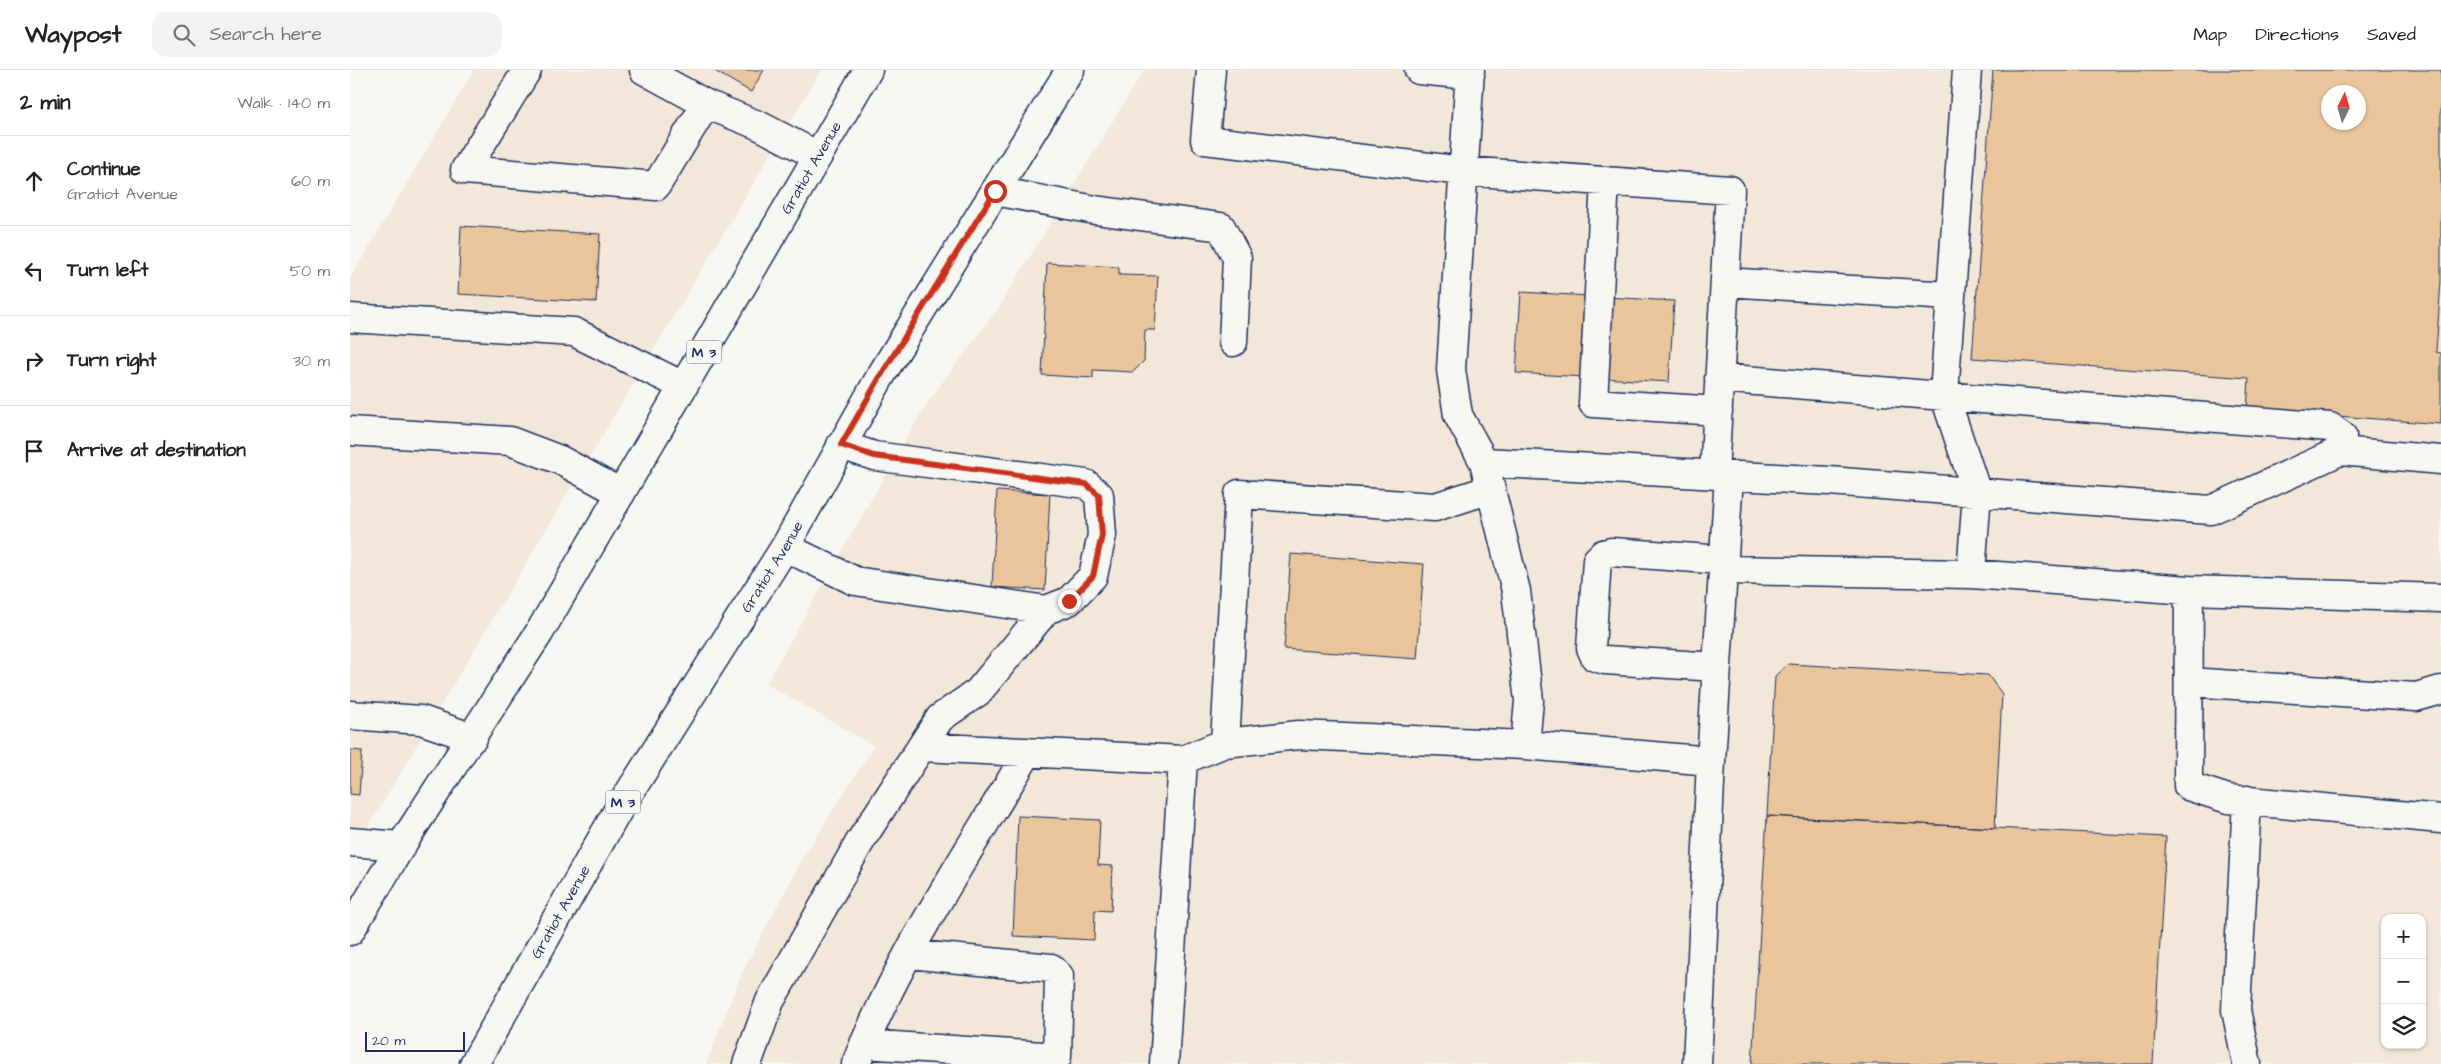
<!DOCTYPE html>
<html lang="en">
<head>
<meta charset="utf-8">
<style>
  :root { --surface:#fff; --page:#f2f2f2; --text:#222; --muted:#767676; --line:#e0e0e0 }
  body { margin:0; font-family:"Architects Daughter",sans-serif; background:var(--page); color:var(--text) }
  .controls { position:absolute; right:15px; bottom:15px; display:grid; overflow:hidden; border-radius:10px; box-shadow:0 1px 4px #0004 }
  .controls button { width:45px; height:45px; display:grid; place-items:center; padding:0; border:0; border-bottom:1px solid var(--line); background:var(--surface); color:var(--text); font:25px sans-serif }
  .compass { position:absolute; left:1971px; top:15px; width:45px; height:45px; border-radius:50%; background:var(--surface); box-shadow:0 1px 4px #0004; rotate:5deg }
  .scale { position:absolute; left:15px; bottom:12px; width:100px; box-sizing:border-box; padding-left:5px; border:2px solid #1b2f5e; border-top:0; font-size:14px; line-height:18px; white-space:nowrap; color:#1b2f5e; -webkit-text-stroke:4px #f6f6f2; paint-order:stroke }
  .stop { position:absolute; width:15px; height:15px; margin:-11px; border:4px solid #c8321e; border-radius:50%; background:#fff }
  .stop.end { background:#c8321e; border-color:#fff; box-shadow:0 1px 5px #0008 }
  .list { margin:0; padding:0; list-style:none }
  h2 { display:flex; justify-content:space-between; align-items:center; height:65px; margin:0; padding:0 20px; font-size:21px }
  h2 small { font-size:16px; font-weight:400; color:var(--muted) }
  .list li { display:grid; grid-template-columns:32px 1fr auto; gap:15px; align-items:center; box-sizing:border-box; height:90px; padding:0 20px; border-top:1px solid var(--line) }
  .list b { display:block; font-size:19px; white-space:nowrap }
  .list p { margin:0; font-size:16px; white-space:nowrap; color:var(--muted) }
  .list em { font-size:16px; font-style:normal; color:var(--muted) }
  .icon { flex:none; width:28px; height:28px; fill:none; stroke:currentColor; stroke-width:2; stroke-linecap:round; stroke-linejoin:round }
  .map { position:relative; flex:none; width:2091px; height:994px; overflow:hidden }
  header { display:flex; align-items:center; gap:30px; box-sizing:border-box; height:70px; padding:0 25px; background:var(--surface); border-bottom:1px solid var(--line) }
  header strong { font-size:24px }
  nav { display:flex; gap:28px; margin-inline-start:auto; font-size:18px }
  .search { width:350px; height:45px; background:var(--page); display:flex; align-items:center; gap:12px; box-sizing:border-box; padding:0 18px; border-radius:15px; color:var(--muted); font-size:19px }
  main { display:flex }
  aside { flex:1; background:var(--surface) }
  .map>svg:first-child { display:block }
  .built { fill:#f2e7d8; fill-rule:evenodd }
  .building { fill:#eac59b; stroke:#1b2f5e; fill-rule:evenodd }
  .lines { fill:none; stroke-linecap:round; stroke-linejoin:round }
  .minor-casing { stroke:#1b2f5e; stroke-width:31 }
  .major-casing { stroke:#1b2f5e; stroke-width:31 }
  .minor { stroke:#f6f6f2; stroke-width:28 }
  .major { stroke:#f6f6f2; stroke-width:28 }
  .route { stroke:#c8321e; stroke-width:6 }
  .labels { text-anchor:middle; stroke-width:5; stroke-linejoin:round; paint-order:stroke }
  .shield { fill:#f6f6f2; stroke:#5d6b8a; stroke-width:1 }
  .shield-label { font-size:14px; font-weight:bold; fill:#1b2f5e }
  .street-label { font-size:15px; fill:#1b2f5e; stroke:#f6f6f2 }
</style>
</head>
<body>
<header>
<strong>Waypost</strong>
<div class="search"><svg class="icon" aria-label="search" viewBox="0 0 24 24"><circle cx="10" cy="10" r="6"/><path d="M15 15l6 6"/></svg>Search here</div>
<nav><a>Map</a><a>Directions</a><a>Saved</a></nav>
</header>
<main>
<aside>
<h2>2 min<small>Walk · 140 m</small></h2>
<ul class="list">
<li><svg class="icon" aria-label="ahead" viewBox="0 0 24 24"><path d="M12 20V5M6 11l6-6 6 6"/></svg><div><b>Continue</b><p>Gratiot Avenue</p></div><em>60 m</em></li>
<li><svg class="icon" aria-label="left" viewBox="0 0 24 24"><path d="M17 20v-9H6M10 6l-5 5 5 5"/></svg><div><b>Turn left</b></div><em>50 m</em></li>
<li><svg class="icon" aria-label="right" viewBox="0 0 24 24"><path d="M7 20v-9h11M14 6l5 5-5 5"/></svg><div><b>Turn right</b></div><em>30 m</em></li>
<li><svg class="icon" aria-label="arrive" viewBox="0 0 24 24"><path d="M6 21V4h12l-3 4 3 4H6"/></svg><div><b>Arrive at destination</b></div></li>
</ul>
</aside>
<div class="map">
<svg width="2091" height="994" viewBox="0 0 2091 994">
  <rect width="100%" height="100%" fill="#f6f6f2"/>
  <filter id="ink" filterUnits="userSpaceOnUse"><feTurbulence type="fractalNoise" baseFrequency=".02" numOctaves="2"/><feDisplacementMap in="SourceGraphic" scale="10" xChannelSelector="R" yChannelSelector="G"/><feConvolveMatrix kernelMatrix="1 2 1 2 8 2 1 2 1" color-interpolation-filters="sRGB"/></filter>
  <g filter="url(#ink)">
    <path class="built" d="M124 0H471L0 787V209Z
      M794 0H2091V994H356L392 903 452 789 524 676 416 614 565 353 589 317 648 239ZM1978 22H2008V52H1978ZM2035 848H2072V975H2035Z"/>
    <path class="building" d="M363 0H414L401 22Z
      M1643 0H2091V211L2086 282 2091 283V354L1897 339 1899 308 1622 288ZM1978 22H2008V52H1978Z
      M111 156 250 164 246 232 108 224Z
      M697 193 769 197V205L808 206 805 260H795L794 291 783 302 743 300V308L692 305Z
      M1171 222 1324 231 1319 312 1166 303Z
      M647 421 700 424 695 520 642 517Z
      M941 484 1074 494 1067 589 934 579Z
      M1438 594 1638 605 1652 624 1645 758 1417 746 1425 606Z
      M0 680 12 681 9 725 0 724Z
      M668 746 750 750 748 795 763 796 761 841 745 840 744 870 663 866Z
      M1417 746 1816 767 1803 994H1402Z"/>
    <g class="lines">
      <defs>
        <path id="minor" d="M177 0 115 100 306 116 356 34 410 56 468 86
          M294 0 356 34
          M861 0 855 70 1113 101 1380 120 1364 405
          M1069 0 1120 5
          M1120 0 1101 300 1108 345 1134 392 1479 411 1861 440 1990 381 2091 390
          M1255 111 1243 333 1368 341
          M645 121 745 140 871 157 887 188 883 272
          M1375 212 1600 226
          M0 248 224 262 333 316
          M1369 308 1980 357 1992 366 1990 381
          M0 361 160 371 210 390 271 423
          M435 477 505 511 696 540 719 531 743 506 752 465 749 425 736 414 524 386 491 375
          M1373 500 1621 504 1627 423 1594 324 1617 0
          M1621 504 1839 520 1838 716 1878 729 2091 749
          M1839 520 2091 528
          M1367 597 1255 590 1245 587 1241 578 1247 490 1253 484 1262 482 1373 490
          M1839 612 2066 627 2091 620
          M0 645 71 650 123 668
          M875 673 889 424 1085 437 1141 419
          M1175 675 1361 691 1379 406
          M572 677 833 690
          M1897 730 1886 940 1897 994
          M0 772 51 776
          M514 974 707 987 709 906 701 898 559 884
          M397 994 420 931 511 770 590 648 628 622 696 540
          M506 994C549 885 618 783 678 682
          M814 994 833 690 875 673 949 665 1175 675 1179 631 1166 521 1134 392
          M1347 994 1361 691"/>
        <g id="major">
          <path id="s1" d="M0 861 51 776 189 563 518 0"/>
          <path id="s2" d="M124 994 267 742 435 477 530 307 720 0"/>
        </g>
      </defs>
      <use href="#minor" class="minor-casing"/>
      <use href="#major" class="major-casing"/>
      <use href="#minor" class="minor"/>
      <use href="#major" class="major"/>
    </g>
  </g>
  <g class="lines" filter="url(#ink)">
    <path class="route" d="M645 121 530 307 491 375 524 386 736 414 749 425 752 465 743 506 719 531"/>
  </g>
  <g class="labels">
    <g class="shield">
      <rect x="336.5" y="270.5" width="35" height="23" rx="4"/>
      <rect x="255.5" y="720.5" width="35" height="23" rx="4"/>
    </g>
    <g class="shield-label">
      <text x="354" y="287">M 3</text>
      <text x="273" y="737">M 3</text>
    </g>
    <g class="street-label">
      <text dy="5" stroke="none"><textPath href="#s1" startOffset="892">Gratiot Avenue</textPath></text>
      <text dy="5" stroke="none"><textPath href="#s2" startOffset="580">Gratiot Avenue</textPath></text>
      <text dy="5" stroke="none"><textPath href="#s2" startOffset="175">Gratiot Avenue</textPath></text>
    </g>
  </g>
</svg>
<div class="controls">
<button>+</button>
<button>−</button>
<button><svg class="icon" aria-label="layers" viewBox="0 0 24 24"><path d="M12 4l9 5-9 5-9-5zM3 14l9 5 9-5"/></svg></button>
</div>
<svg class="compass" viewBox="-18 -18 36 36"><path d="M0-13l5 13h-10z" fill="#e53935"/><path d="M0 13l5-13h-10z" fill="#767676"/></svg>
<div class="scale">20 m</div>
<div class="stop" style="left:645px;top:121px"></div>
<div class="stop end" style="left:719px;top:531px"></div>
</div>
</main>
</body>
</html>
